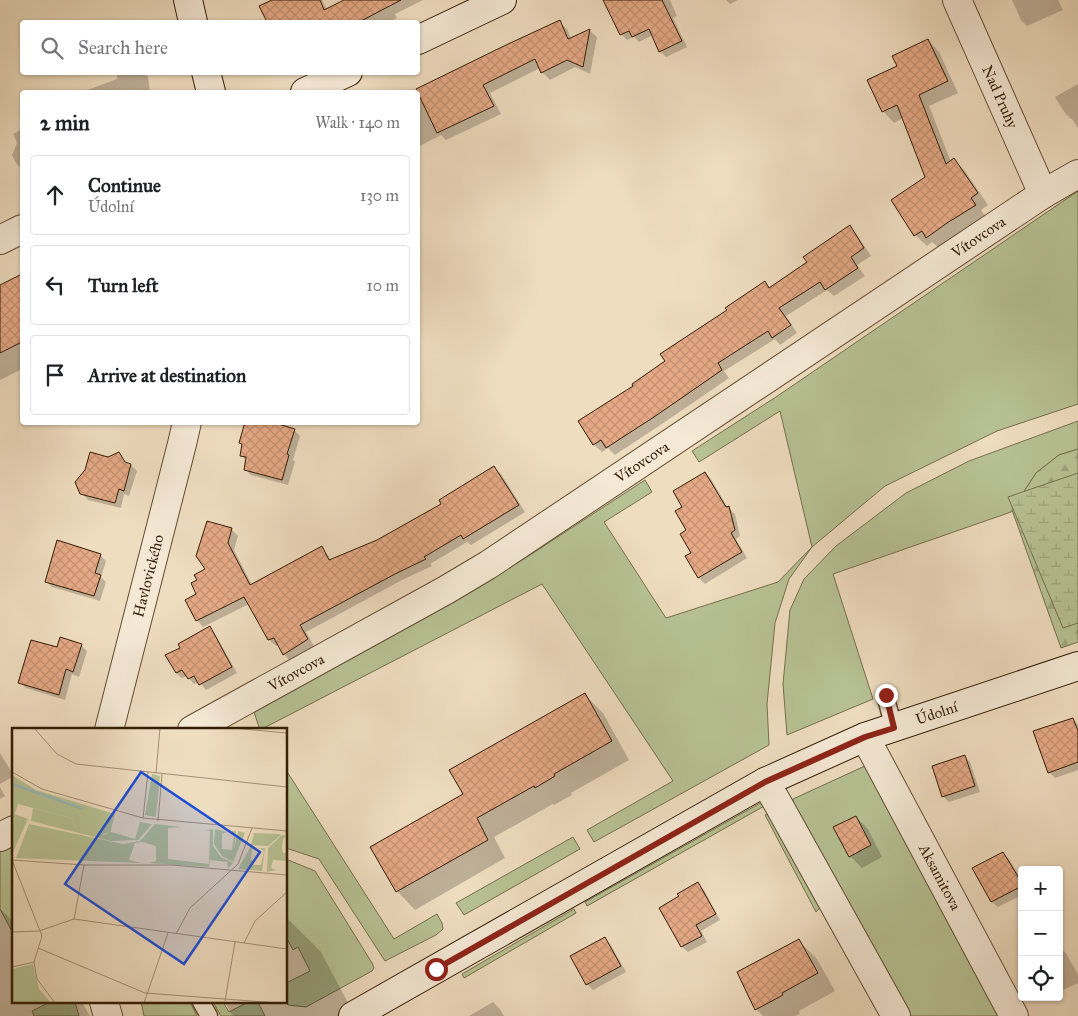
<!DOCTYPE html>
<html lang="en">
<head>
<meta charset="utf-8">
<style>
  :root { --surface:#fff; --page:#f6f6f6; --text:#202124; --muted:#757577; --line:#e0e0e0 }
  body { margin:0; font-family:"IM FELL Great Primer",serif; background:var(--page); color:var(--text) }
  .controls { position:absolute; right:15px; bottom:15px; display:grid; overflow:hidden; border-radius:5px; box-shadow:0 1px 4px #0004 }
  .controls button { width:45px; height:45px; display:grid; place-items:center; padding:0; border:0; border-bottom:1px solid var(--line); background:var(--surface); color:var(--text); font:25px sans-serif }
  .stop { position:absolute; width:15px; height:15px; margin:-11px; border:4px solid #8f2418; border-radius:50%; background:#fff }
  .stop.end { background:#8f2418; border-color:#fff; box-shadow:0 1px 5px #0008 }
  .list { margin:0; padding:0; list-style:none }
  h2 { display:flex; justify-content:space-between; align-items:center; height:65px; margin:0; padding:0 20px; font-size:21px }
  h2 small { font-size:16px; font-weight:400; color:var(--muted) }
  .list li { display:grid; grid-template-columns:32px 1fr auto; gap:15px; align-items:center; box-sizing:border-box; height:80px; margin:0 10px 10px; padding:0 10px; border:1px solid var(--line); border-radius:5px }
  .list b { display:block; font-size:19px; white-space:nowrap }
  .list p { margin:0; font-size:16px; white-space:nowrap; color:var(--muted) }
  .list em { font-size:16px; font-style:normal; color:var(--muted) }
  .icon { flex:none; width:28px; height:28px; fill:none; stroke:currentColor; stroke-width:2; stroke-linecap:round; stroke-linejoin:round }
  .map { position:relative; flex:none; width:1078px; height:1016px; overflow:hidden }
  .search { position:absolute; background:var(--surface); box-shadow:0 1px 4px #0004; left:20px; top:20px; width:400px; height:55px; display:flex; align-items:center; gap:12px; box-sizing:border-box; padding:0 18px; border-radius:5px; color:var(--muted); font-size:19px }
  .panel { position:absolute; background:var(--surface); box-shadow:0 1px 4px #0004; left:20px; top:90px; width:400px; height:335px; border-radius:5px }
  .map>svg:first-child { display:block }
  .green { fill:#b7c294; stroke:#76704c }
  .forest { fill:url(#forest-firs); stroke:#76704c }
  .wetland { fill:url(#wetland-marsh); stroke:#76704c }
  .shadow { fill:#0003 }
  .building { fill:url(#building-cross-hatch); stroke:#341d04 }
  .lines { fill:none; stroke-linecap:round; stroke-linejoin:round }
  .lane-casing { stroke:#634d33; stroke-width:19 }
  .street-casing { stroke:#634d33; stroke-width:30 }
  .secondary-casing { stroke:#341d04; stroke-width:30 }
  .lane { stroke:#f5e9d6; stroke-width:16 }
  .street { stroke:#f5e9d6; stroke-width:28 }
  .secondary { stroke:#f5e9d6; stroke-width:28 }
  .route { stroke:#8f2418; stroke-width:6 }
  .labels { text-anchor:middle; stroke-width:4; stroke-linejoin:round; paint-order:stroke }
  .street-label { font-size:15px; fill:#341d04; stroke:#f5e9d6 }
  .inset-river { fill:none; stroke:#9abbb4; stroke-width:2.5 }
  .inset-road { fill:none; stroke:#a49075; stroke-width:1 }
  .view { fill:#1d4ed8; fill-opacity:0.15; stroke:#1d4ed8; stroke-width:2.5 }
  .inset-edge { fill:none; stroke:#341d04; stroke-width:2.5 }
</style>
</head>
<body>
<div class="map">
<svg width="1078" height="1016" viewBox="0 0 1078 1016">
  <defs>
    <pattern id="forest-firs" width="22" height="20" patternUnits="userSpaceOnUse" patternTransform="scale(1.25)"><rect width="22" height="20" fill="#b7c294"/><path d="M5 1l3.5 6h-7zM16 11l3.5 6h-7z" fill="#9ea67e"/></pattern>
    <pattern id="wetland-marsh" width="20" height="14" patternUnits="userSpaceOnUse" patternTransform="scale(1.25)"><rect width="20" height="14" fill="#b7c294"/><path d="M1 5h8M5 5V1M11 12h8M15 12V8" fill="none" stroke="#9ea67e"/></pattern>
    <pattern id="building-cross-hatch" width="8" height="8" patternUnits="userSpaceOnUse" patternTransform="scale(1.25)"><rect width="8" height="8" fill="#e5a986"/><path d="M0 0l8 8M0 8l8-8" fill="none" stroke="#c59172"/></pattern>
  </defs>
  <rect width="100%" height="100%" fill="#efddc0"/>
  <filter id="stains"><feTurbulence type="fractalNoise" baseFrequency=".004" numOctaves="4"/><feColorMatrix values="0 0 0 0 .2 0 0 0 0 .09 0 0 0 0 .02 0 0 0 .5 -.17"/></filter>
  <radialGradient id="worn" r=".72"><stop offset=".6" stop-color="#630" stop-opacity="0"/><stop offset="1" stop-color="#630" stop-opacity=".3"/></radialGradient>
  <path class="green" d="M1078 191V404L997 431 885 486 812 547 789 579 775 623 767 704 769 745 594 842 587 830 673 781 542 584 260 730 253 709 391 633 469 593 533 553 645 480 652 492 604 522 666 618 778 582 812 547 780 411 699 462 692 451 776 397Z
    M1078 421V449L1059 455 1036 473 1011 512 833 574 873 699 787 735 783 684 790 610 804 579 836 546 906 493 969 461Z
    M867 765 1000 1016H906L794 819 793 799Z
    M286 770 394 939 437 914 442 923 443 929 436 935 385 961 319 859 286 848Z
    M762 802 766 805 587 906 585 902Z
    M772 811 823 904 816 912 765 815Z
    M573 837 580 849 464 915 456 903Z
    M14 842V935L0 909V849Z
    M286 859 315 871 372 963 374 968 372 971 306 1007 288 1005 286 1002V983L310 971 298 947 293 950 286 937Z
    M574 909 576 913 464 978 462 974Z
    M50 1002H75L79 1016H34L32 1011Z
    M141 1002H190L197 1016H144Z
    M213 1002H223L229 1012 248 1002H258L265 1016H221Z"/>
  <path class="forest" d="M1078 449V642L1061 648 1012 510 1036 473 1059 455Z"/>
  <path class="wetland" d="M1078 473V623L1063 628 1008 497Z"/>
  <path class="shadow" d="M274 0H322L333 22H259L267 19Z
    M347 0H423L395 14 397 18 388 22H339L331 8Z
    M605 0H670L677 16 673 18 687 47 666 57 660 51 653 35 639 42 634 37 627 40 621 34Z
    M726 0H738L730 4Z
    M1012 0H1058L1063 10 1027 26 1021 20Z
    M559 22 567 29 571 39 589 30 597 37 590 74 575 67 550 80 542 72 540 68 490 93 501 114 446 140 441 135 418 147V92H413L506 46Z
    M928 40 939 52 958 93 929 106 951 162 954 160 965 171 988 205 981 210 986 217 958 234 939 248 932 242 927 246 915 235 927 178 903 118 894 123 883 111 899 67Z
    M130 72H144L148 77 150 92H82L117 79V74Z
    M1078 84V128L1072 119H1071L1065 113 1055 97Z
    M22 129V170L16 163 12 155 17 143 13 134Z
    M849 227 857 235 871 256 857 265 865 276 834 296 827 290 786 316 797 333 780 345 775 339 724 371 729 378 662 424 615 455 608 448 602 452 594 445 580 422 635 387 667 362 728 310 765 283 770 289 809 263Z
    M17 278 22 283V369L0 380V286Z
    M246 422H276V425L294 430 300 436 293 460 295 462 288 485 251 475 245 469 247 461 241 455 243 445 240 443Z
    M119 454 127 464 131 465 137 471 129 496 124 494 121 508 88 500 82 493 108 459Z
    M494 468 501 474 525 512 471 545 467 542 430 564 432 566 402 580 306 632 314 646 290 661 284 654 279 645 276 646 269 640 249 604 203 627 197 620 199 580 207 570 231 529 238 536 234 550 252 585 321 548 328 555 331 561 378 541 443 505Z
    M705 473 711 479 728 508 735 514 740 536 736 539 747 558 705 584 699 578 686 557 693 553 684 507Z
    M100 555 106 561 101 577 106 582 100 601 52 587 47 582Z
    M210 628 215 634 237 673 206 690 199 682 194 684 187 676 182 678 176 673 182 648Z
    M81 645 87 651 79 677 72 674 65 700 26 688 20 682 58 649Z
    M585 695 603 713 629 760 571 793 572 795 554 805 553 804 494 837 505 858 415 910 397 891 372 848 465 795Z
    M1073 719 1078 725V770L1055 778 1049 772Z
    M0 753 14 776 0 784Z
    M964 756 970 762 980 792 949 802 943 796Z
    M0 787 5 796 0 799Z
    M856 817 868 829 882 857 862 868 850 856Z
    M1003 853 1009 859 1022 881V895L998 907 992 902 974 869Z
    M698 884 704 890 720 920 701 931 707 942 688 952 682 947Z
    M0 909 14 922V1002H82L90 1016H0Z
    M286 917 321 952 355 1016H234L230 1012 225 1002H286Z
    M604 939 610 944 626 972 593 990 587 984Z
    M799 941 817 959 835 991 799 1011 800 1014 795 1016H763L756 1009Z
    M1059 947 1066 953 1078 975V983L1059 992Z
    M493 1002 499 1008 504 1016H469Z"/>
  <path class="building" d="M272 0H320L324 10 344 0H401L359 22H267L259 6Z
    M603 0H662L682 41 659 52 649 29 632 37 629 31 620 35Z
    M560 20 568 39 590 29 583 67 567 60 541 73 535 59 483 85 494 106 437 133 416 89 506 45Z
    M928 39 948 81 919 95 946 164 954 158 978 193 971 198 976 205 947 223 926 238 922 231 914 236 891 200 925 177 897 105 882 112 867 80 897 66 892 56Z
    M850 225 864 248 851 257 858 268 825 290 820 282 779 308 791 325 772 338 768 331 718 363 722 370 654 417 606 448 601 440 593 445 578 421 633 386 632 384 665 361 660 354 727 310 725 308 765 281 769 288 807 262 803 257Z
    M22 274V342L0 353V285Z
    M245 422H272L295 429 287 454 289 455 282 480 244 470 246 457 240 456 242 444 239 443Z
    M90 452 108 457 119 452 125 462 131 464 124 491 119 489 115 503 80 494 75 482 85 470Z
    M494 466 519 505 463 539 461 535 424 557 426 559 395 574 300 625 308 639 283 655 274 638 268 640 244 597 196 621 185 600 196 594 191 583 197 580 194 575 205 569 196 556 207 521 232 528 228 543 250 585 322 546 329 560 377 540 441 504 439 500Z
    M705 472 726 507 729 506 735 530 731 533 742 552 698 578 685 556 691 553 680 534 686 530 675 511 682 507 673 491Z
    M57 540 101 554 95 573 101 575 94 596 45 582Z
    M210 626 232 667 199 685 194 676 188 679 182 670 176 673 165 655 180 648 178 644Z
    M60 637 82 644 73 672 66 669 59 695 18 683 31 640 57 647Z
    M585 693 612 741 554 774 555 776 535 788 534 786 477 818 488 840 396 892 370 847 463 794 449 770Z
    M1073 718 1078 731V762L1048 773 1033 731Z
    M965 755 975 786 942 797 932 766Z
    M856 816 871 845 849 857 833 827Z
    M1003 852 1022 883V886L991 902 972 868Z
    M698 882 716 914 696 925 702 936 681 947 659 908 679 896 677 894Z
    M605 937 621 966 586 985 570 956Z
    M799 939 818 973 782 993 783 995 755 1010 737 972Z"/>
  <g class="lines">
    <defs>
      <path id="lane" d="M885 695 894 728
        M201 1002 209 1016"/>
      <g id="street">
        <path id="s1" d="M957 0 1043 194"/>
        <path d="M0 240 22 229"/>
        <path id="s2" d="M109 730 182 444 187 422"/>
        <path id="s3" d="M192 730 446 590 488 565 1043 194 1078 174"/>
        <path id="s4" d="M865 737 1014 1016"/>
        <path d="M765 782 777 802 896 1016"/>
        <path d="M0 837 14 830"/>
        <path d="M104 1002 108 1016"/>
      </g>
      <g id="secondary">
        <path d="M188 0 193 22"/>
        <path d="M418 40 502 0"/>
        <path d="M206 72 211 92"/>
        <path d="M305 92 348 72"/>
        <path id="s5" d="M353 1016 765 782 865 737 1078 666"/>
      </g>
    </defs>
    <use href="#lane" class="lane-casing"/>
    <use href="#street" class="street-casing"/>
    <use href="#secondary" class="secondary-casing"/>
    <use href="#lane" class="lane"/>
    <use href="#street" class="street"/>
    <use href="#secondary" class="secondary"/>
  </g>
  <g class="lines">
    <path class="route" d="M436 969 765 782 865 737 894 728 886 695"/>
  </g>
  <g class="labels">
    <g class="street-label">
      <text dy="5" stroke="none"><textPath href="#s1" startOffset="106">Nad Pruhy</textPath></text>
      <text dy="5" stroke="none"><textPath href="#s3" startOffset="929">Vítovcova</textPath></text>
      <text dy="5" stroke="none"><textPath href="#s3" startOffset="524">Vítovcova</textPath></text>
      <text dy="5" stroke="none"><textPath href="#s2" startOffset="159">Havlovického</textPath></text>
      <text dy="5" stroke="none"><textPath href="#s3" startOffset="119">Vítovcova</textPath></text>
      <text dy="5" stroke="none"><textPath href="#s5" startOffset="659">Údolní</textPath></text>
      <text dy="5" stroke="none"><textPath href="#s4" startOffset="159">Aksamitova</textPath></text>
    </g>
  </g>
  <g transform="translate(12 728)">
    <rect width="275" height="275" fill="#efddc0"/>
    <path d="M140 46 148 48 144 89 133 87ZM21 80 62 91 61 98 93 107 99 104 123 111 128 94 140 96 126 112 99 113 19 93ZM17 96 111 116 128 113 143 96 169 99 156 100V131L197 136 198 103H192L201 101V118L209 129 221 135 216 141 215 134 198 132 197 139 137 135 144 133V118L130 114 123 115 117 132 129 135 4 130ZM203 101 215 104 210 106V121L220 122 222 108 218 103H224L222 121 226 103 233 105 221 134 210 128 202 116ZM242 105 267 106 269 107 256 118 239 117ZM270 107 275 108 271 111 270 120 271 125H275V133L261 132 259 140 264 142 255 144 256 120ZM239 118 244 120 240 122 239 131 242 137H249L252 123 247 120H253L250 143 226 141Z" fill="#b7c294"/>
    <path d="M0 47 24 62 103 86 98 104 89 107 61 98 62 91 6 76 3 86 16 91 0 126ZM21 236 27 261 39 275H0V241Z" fill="#b7c294"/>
    <path d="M71 79 102 88 98 106 74 100Z" fill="#b7c294"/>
    <path class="inset-river" d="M0 56 71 81"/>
    <path class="inset-road" d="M22 0 45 26 64 36 275 59M220 0 275 5M0 44 30 61 131 90 275 103M144 45 148 0M131 90 136 44M146 93 150 46M0 132 72 137H160L275 147M0 132 30 208 22 234 25 251 43 275M62 191 72 137M0 204 27 203 62 191 275 221M164 206 178 180 226 136 240 100M232 215 243 193 275 164M26 220 133 265 266 275M0 239 22 234M213 273 223 214M132 275 156 205"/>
    <path class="view" d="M129 44 248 124 172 236 53 156Z"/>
    <rect width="275" height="275" class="inset-edge"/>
  </g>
  <rect width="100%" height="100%" filter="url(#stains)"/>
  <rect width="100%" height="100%" fill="url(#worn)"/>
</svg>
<div class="controls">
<button>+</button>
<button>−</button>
<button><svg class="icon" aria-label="locate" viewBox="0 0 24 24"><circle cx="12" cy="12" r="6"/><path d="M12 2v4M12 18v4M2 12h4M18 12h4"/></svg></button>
</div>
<div class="stop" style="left:436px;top:969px"></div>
<div class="stop end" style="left:886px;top:695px"></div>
<div class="search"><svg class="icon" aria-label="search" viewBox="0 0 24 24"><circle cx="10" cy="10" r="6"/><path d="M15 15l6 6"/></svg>Search here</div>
<section class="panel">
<h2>2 min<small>Walk · 140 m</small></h2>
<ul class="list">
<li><svg class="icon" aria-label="ahead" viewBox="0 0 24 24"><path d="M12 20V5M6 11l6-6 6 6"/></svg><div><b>Continue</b><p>Údolní</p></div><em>130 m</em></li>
<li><svg class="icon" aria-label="left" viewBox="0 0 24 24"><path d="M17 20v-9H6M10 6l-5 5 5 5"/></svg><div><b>Turn left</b></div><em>10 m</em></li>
<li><svg class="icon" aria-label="arrive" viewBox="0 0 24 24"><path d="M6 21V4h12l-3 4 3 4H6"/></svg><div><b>Arrive at destination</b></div></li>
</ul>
</section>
</div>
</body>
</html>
